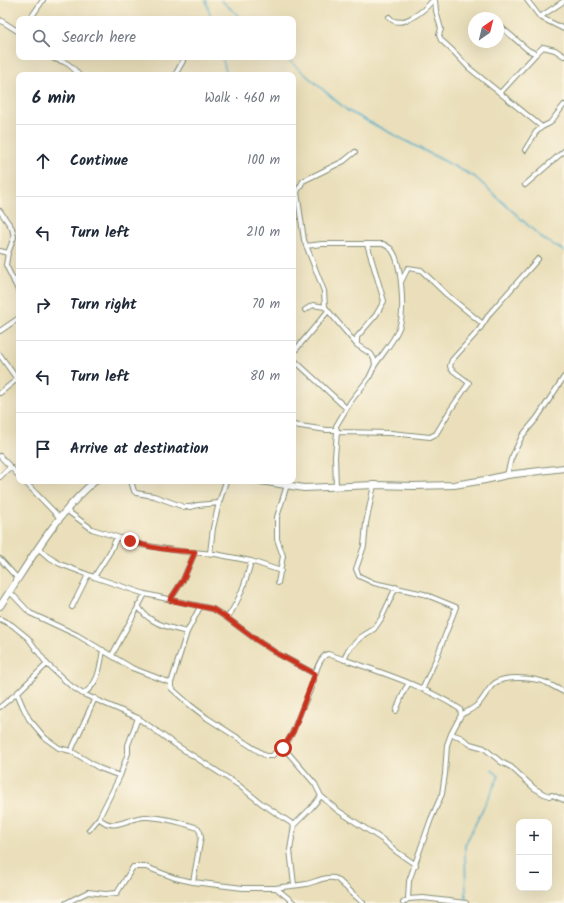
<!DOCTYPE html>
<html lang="en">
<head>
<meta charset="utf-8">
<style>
  :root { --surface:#fff; --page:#f6f6f7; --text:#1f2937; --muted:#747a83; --line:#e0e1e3 }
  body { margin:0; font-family:Kalam,sans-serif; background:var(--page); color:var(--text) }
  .controls { position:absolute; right:12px; bottom:12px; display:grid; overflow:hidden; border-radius:8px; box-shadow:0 4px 16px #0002 }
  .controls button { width:36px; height:36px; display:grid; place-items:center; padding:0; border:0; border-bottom:1px solid var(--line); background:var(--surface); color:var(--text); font:20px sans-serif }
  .compass { position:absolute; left:468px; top:12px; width:36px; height:36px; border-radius:50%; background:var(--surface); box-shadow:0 4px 16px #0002; rotate:35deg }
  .stop { position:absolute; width:12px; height:12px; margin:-9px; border:3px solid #c8321e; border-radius:50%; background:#fff }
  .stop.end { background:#c8321e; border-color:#fff; box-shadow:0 1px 4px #0008 }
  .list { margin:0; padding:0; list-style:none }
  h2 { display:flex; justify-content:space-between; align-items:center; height:52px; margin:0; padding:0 16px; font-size:17px }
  h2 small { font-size:13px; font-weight:400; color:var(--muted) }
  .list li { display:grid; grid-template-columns:26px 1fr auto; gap:12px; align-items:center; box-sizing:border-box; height:72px; padding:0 16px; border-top:1px solid var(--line) }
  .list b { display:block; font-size:15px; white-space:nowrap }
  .list em { font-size:13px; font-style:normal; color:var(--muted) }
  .icon { flex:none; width:22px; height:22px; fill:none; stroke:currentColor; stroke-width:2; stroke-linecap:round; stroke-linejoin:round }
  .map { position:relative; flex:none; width:564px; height:903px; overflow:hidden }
  .search { position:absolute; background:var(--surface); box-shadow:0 4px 16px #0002; left:16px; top:16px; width:280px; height:44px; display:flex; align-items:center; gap:10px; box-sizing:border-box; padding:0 14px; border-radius:8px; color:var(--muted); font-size:15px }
  .panel { position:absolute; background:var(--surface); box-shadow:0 4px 16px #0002; left:16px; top:72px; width:280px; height:412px; border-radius:8px }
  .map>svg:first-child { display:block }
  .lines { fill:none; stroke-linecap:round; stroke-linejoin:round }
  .stream { stroke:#4dabcb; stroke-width:1.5 }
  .street-casing { stroke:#848e77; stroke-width:6 }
  .secondary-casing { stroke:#848e77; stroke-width:8 }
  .street { stroke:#fff; stroke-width:4 }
  .secondary { stroke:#fff; stroke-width:6 }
  .route { stroke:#c8321e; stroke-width:5 }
</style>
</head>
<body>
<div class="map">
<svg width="564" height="903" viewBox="0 0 564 903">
  <rect width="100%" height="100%" fill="#fcf5e5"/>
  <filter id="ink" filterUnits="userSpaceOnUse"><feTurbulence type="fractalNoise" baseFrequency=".025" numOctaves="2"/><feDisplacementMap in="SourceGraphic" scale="8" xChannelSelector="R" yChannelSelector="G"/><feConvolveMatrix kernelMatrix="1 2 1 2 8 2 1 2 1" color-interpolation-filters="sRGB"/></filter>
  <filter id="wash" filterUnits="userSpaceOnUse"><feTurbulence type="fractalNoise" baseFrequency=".012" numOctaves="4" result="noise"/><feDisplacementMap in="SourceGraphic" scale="16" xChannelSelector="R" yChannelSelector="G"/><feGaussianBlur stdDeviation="0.9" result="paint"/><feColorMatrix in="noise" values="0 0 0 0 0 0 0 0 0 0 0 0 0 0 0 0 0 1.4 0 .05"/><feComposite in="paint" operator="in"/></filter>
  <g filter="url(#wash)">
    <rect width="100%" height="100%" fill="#eadfba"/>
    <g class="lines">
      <path class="stream" d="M206 0 211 19
        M221 0 242 19
        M222 57 227 75
        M285 57 348 111 475 177 543 239 564 251
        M466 901 465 845 499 776 492 770"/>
    </g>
  </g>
  <g filter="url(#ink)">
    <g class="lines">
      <defs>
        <path id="street" d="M435 0 436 11 441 29 439 35 441 40 453 51 469 68 542 127
          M527 0 540 17 564 29
          M389 17C400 31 425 10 433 0
          M540 17 564 1
          M30 19 43 0
          M0 20 19 32
          M501 27 528 50 536 54
          M51 57C55 60 59 60 64 62 70 64 75 70 79 75
          M175 75 183 61
          M500 93 536 54 543 47 555 50 564 56
          M525 150 536 132 542 127 550 123 564 105
          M525 185 564 151
          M0 211 12 228 14 237 8 253 6 265 19 292
          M306 246 322 244H383C385 245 389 247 391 249 402 261 405 313 399 328 394 341 383 353 375 365
          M0 251 8 253
          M14 282 19 276
          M401 282 408 268 421 270 446 294 483 324
          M325 307 324 291 304 240 297 192 303 181 344 161 355 152
          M305 310 313 305 325 307 357 345 371 354 374 359 375 365 369 378 351 401 336 426 337 432 335 457 336 487
          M0 331 19 318
          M357 345V337L376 315 384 301 367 244
          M293 353 328 311
          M0 355 19 382
          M293 359 346 408
          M0 393 16 380
          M293 425 327 430H337
          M337 432 391 433 430 437 436 434 451 409 469 383 451 369 450 366 452 360 479 330 490 313 538 259
          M0 456 19 476
          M507 475 511 459 522 436 537 418 564 377
          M0 477 10 467
          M24 481 60 518
          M131 481 134 491 136 493 154 496 184 507H190L198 505 219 503
          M374 485 366 523 364 546 356 569 359 576 374 583 424 594 456 607 436 659 423 688
          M66 510 92 529 142 545 179 551 215 554 251 561 281 571
          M39 549 47 556 60 564 94 577 145 594 213 609 227 618 258 641 278 654 315 674
          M210 553 213 528 219 503 226 481
          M0 559 18 579
          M94 577 110 552 117 537
          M278 583 283 556 277 539V517L287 485
          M10 592 30 613 77 635 132 668 171 683
          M170 600 183 580 195 552
          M138 605C146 623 170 628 187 632
          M72 607 88 575
          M200 607 187 632 171 683V688L190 705 207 718 266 756H272C276 751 282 749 286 744 292 736 295 726 299 716 303 706 308 696 312 685 314 677 319 656 328 654 374 670 419 683 460 709L461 715 451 734 447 745 445 774 442 794 431 819 409 881 408 899
          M227 618C240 600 246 581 251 561
          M0 619 12 625 28 638 47 664 71 686 83 694 138 718 173 743 237 784 261 803 294 825
          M112 655 145 594
          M344 660 348 650 361 637 374 629 381 619 396 587
          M17 693 23 707 29 719 45 738 59 748 71 751 99 768 120 776
          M83 694C99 684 100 667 103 650
          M0 707 17 693 47 664
          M396 711 404 691 409 683
          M461 715C466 712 473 709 477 705 484 700 486 690 495 683 506 675 535 678 547 683 553 686 558 689 564 692
          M451 734 460 737 470 744 484 748 501 762 511 767 534 788 544 794 550 796 552 795 564 800
          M283 747 315 784 321 796 337 810 383 840 397 852 416 865
          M71 751 95 698
          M99 818C113 833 129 817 145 817 161 817 183 823 198 828L200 832 201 837 193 882
          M89 830 99 818 120 776 128 753V745L138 718
          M294 885 290 850 294 825 311 808 321 796
          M276 888C286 886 296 886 306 884 316 882 327 875 337 879L363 903
          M66 903 88 892 105 894 117 893 133 867H146L175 878 193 882 243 888H276L294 903
          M403 903 408 899 423 898 466 903"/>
        <path id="secondary" d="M261 481 304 488 374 485 414 486 454 485 485 480 507 475 564 468
          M0 606C29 563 55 515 95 481"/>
      </defs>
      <use href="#street" class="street-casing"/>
      <use href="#secondary" class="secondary-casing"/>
      <use href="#street" class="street"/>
      <use href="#secondary" class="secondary"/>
    </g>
  </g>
  <g class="lines" filter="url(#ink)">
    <path class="route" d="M130 541C150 548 173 551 195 552L183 580 170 600 213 609 227 618 258 641 278 654 315 674 293 732 283 748"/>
  </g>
</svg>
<div class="controls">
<button>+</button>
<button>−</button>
</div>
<svg class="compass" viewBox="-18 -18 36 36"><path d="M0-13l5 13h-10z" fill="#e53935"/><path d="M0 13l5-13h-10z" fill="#747a83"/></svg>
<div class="stop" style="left:283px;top:748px"></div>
<div class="stop end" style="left:130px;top:541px"></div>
<div class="search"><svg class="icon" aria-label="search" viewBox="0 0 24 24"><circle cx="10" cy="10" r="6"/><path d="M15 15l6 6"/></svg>Search here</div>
<section class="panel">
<h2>6 min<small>Walk · 460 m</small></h2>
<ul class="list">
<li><svg class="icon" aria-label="ahead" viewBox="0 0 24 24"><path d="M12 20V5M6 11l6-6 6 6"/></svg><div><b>Continue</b></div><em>100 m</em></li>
<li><svg class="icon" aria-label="left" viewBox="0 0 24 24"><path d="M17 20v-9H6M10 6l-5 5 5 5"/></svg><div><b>Turn left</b></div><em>210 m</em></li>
<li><svg class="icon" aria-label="right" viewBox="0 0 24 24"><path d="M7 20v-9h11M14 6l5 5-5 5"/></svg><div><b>Turn right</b></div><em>70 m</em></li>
<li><svg class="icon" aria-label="left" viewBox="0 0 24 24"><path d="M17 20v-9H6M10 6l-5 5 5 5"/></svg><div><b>Turn left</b></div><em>80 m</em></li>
<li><svg class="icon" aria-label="arrive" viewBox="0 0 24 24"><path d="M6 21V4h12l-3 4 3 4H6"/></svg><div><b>Arrive at destination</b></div></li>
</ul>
</section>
</div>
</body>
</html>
